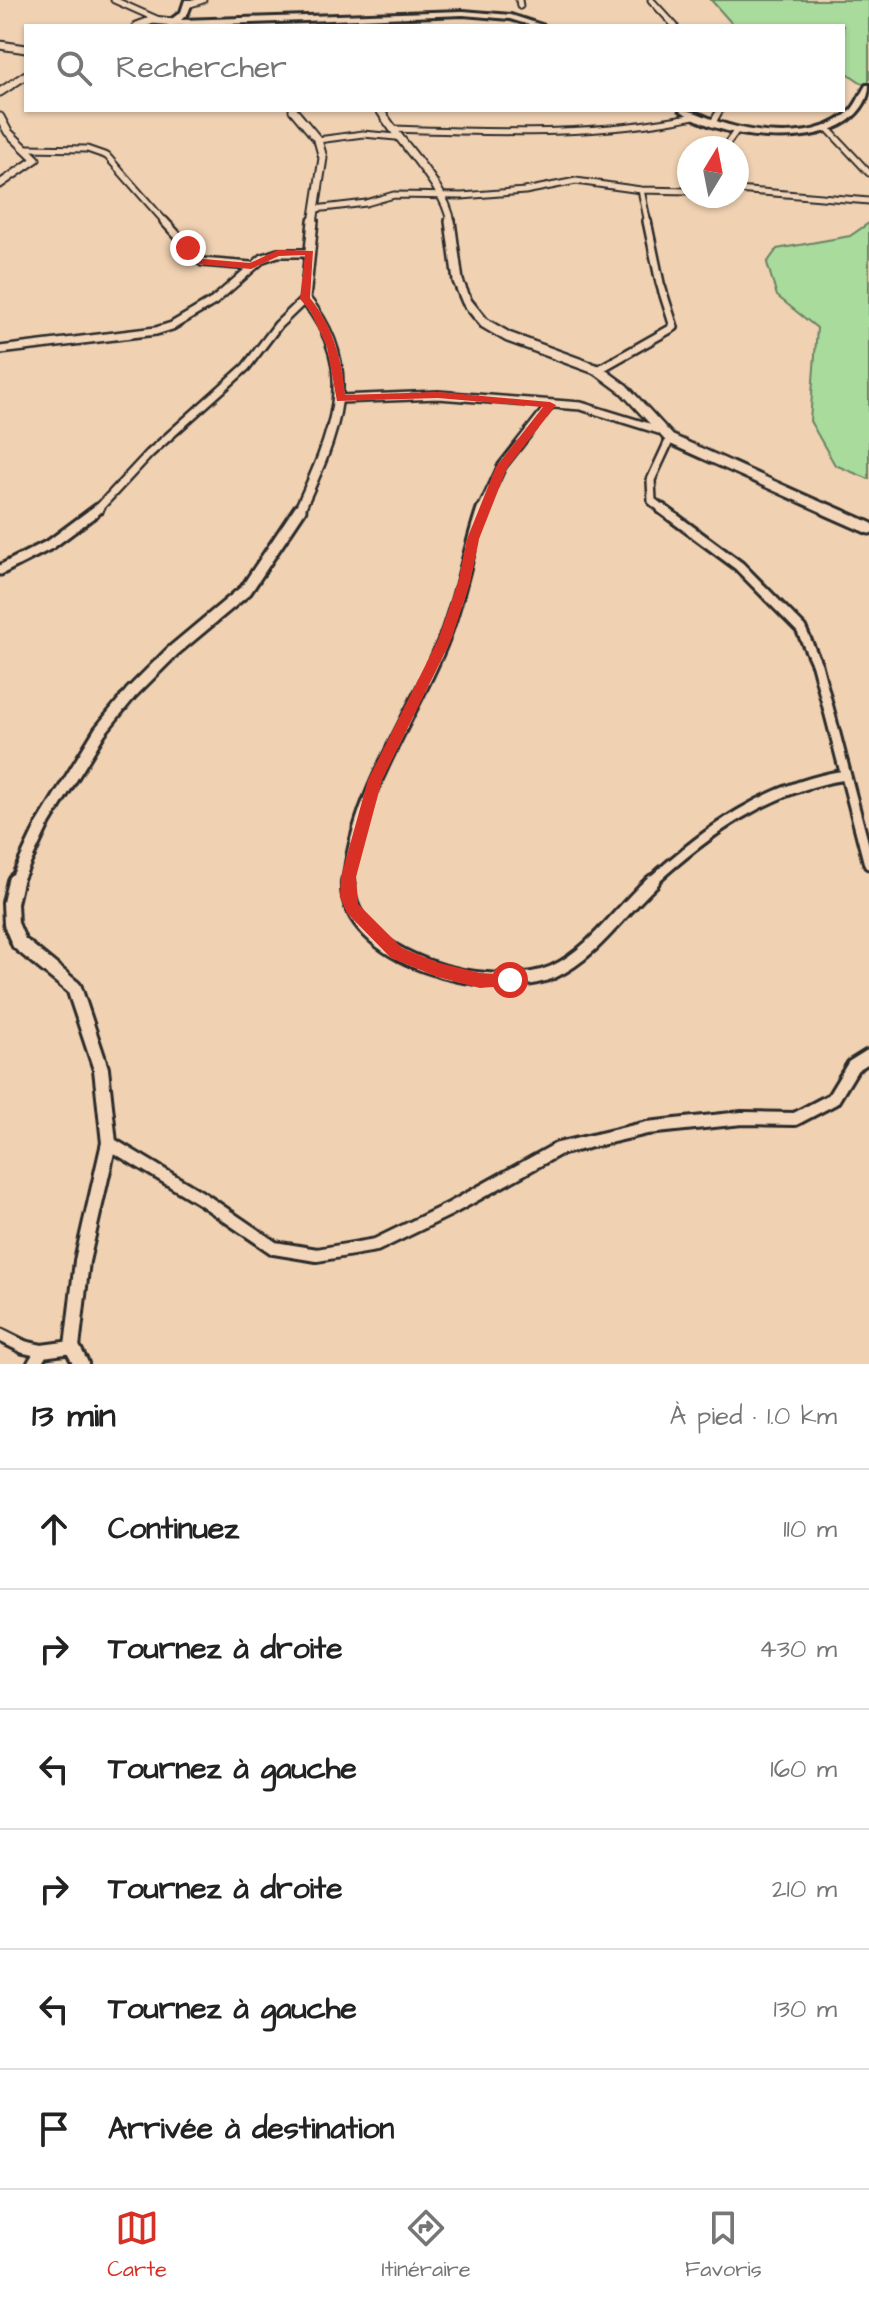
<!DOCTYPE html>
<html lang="fr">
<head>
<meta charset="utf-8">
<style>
  :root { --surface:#fff; --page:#f6f6f6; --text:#222; --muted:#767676; --line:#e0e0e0; --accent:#d93025 }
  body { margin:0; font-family:"Architects Daughter",sans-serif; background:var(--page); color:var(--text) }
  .compass { position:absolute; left:677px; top:136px; width:72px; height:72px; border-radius:50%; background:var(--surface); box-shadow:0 2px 6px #0004; rotate:10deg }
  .stop { position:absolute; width:24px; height:24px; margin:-18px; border:6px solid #d93025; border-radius:50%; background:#fff }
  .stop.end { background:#d93025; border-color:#fff; box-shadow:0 2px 8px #0008 }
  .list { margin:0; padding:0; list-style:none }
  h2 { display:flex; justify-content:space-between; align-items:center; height:104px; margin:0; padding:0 32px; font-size:34px }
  h2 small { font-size:26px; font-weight:400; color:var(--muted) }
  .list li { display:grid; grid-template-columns:52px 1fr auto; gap:24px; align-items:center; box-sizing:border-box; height:120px; padding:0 32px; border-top:2px solid var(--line) }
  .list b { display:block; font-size:30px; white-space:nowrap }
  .list em { font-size:26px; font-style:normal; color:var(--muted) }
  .icon { flex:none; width:44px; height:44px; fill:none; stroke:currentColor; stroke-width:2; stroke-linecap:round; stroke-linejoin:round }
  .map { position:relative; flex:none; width:869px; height:1364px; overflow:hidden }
  .search { position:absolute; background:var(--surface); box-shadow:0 2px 6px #0004; left:24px; right:24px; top:24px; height:88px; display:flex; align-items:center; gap:20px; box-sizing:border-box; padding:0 28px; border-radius:0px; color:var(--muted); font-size:30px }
  .sheet { height:824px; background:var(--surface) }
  nav { display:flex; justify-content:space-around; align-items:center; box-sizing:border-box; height:112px; border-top:2px solid var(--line); background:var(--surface); font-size:22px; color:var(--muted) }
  nav a { display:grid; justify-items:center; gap:4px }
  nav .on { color:var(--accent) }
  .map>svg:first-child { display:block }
  .green { fill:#a8db9c; stroke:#6a8364; stroke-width:2 }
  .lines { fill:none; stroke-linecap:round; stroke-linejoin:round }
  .minor-far3-casing { stroke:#2b2b2b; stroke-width:9 }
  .minor-far2-casing { stroke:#2b2b2b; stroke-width:12 }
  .minor-far1-casing { stroke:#2b2b2b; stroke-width:15 }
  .minor-casing { stroke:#2b2b2b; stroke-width:18 }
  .tertiary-far3-casing { stroke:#2b2b2b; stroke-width:11 }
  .tertiary-far2-casing { stroke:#2b2b2b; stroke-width:14 }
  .tertiary-far1-casing { stroke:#2b2b2b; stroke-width:17 }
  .tertiary-casing { stroke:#2b2b2b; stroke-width:20 }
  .trunk-casing { stroke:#2b2b2b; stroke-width:6 }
  .minor-far3 { stroke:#f3d6b9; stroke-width:5 }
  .minor-far2 { stroke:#f3d6b9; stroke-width:7 }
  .minor-far1 { stroke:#f3d6b9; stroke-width:9 }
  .minor { stroke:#f3d6b9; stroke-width:12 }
  .tertiary-far3 { stroke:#f3d6b9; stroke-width:7 }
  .tertiary-far2 { stroke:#f3d6b9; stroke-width:9 }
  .tertiary-far1 { stroke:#f3d6b9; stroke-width:11 }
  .tertiary { stroke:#f3d6b9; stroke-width:14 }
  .trunk { fill:#f3d6b9; fill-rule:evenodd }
  .route { fill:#d93025 }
</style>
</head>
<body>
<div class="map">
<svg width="869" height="1364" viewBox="0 0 869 1364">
  <rect width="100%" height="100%" fill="#f0d1b2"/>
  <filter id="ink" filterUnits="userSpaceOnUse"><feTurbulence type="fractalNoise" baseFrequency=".0125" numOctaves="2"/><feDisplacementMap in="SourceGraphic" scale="16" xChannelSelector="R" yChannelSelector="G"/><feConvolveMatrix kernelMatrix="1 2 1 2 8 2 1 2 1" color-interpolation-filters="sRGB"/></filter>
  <g filter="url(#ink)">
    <path class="green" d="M711 0H869V88L843 70V26H734Z
      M869 223V479L835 465 810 421 817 328 777 296 767 263 777 249 850 236Z"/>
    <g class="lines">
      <defs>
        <path id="minor-far3" d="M114 0 159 20
          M519 0 520 6
          M651 0 675 26
          M187 5 203 0
          M712 124 720 110
          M827 128 869 173
          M392 129C494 132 594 137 694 116
          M318 140 363 134 396 137
          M26 148 87 149 107 156 166 223
          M724 148 737 130
          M641 190 648 223
          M737 190 869 201
          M315 209 366 203 394 195 462 196 525 191 576 181 641 190 689 191"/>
        <path id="minor-far2" d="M164 221 202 262 251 266
          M0 350 156 331 172 326 214 301 263 258 278 253H310
          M598 370 674 327 660 283 647 221
          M340 399 438 395 581 406 662 431
          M96 511 149 454 246 367 278 325 305 299
          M481 511 502 466 550 405
          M665 511 652 501 651 480 670 439"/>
        <path id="minor-far1" d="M662 509 739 566 801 629 817 665 869 864
          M0 570 51 544 98 509
          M348 883C355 796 410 723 442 644 460 601 467 553 482 509
          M650 883C707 831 768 787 845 775"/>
        <path id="minor" d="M348 881C343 960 494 998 553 972 594 953 620 911 653 881
          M109 1143 201 1198 274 1248 317 1255 376 1245 450 1209 558 1149 647 1128 742 1118 795 1119 833 1099 853 1066 869 1056
          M0 1335 24 1347 42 1351
          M34 1364 42 1351 72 1347"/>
        <path id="tertiary-far3" d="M137 26 153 20 173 22
          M0 45 26 49
          M0 92 26 75
          M293 110 318 140 323 158 313 223
          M380 110C401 145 446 186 451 223
          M0 117 8 132 36 159 0 184"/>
        <path id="tertiary-far2" d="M450 221 458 281 467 302 484 323 508 337 598 370 624 389 670 439 830 511
          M299 511C333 437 364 370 305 299L313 221"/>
        <path id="tertiary-far1" d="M826 509 869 528
          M15 883 42 826 100 731 131 693 173 651 246 590 300 509"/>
        <path id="tertiary" d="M15 881 10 903 11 924 19 943 74 988 101 1069 109 1143 82 1261 72 1347 81 1364"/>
        <path id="trunk" d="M185 0H193L188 13 181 20 463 11 511 15 545 26H533L510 19 463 15 168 26 169 21 181 12Z
          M866 85H869C869 100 860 112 848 121 807 149 719 139 680 110 695 110 707 118 722 123 760 135 816 141 849 112 857 105 860 94 866 85Z"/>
      </defs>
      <use href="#minor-far3" class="minor-far3-casing"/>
      <use href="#minor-far2" class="minor-far2-casing"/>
      <use href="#minor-far1" class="minor-far1-casing"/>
      <use href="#minor" class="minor-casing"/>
      <use href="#tertiary-far3" class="tertiary-far3-casing"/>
      <use href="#tertiary-far2" class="tertiary-far2-casing"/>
      <use href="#tertiary-far1" class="tertiary-far1-casing"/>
      <use href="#tertiary" class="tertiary-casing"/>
      <use href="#trunk" class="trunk-casing"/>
      <use href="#minor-far3" class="minor-far3"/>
      <use href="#minor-far2" class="minor-far2"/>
      <use href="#minor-far1" class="minor-far1"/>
      <use href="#minor" class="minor"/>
      <use href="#tertiary-far3" class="tertiary-far3"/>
      <use href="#tertiary-far2" class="tertiary-far2"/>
      <use href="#tertiary-far1" class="tertiary-far1"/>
      <use href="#tertiary" class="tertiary"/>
      <use href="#trunk" class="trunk"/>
    </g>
  </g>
  <path class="route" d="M188 245 204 259 250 263 278 250 313 251 310 298C333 327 342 360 345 395L438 392 550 402 556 405 507 468 479 539 470 583 451 640 382 780 356 877 358 904 402 948 439 963 480 973 515 975V985L480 988 438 977 391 958 347 913 340 897 341 877 368 780 438 640 458 583 467 539 496 467 543 407 438 398 337 401 327 347 311 312 300 299 305 255 279 256 251 269 198 264 183 248Z"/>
</svg>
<svg class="compass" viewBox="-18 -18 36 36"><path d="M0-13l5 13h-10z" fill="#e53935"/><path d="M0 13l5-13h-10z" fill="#767676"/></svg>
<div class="stop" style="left:510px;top:980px"></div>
<div class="stop end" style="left:188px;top:248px"></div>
<div class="search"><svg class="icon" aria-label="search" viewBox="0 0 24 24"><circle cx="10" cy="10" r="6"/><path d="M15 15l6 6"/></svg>Rechercher</div>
</div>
<section class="sheet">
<h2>13 min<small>À pied · 1.0 km</small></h2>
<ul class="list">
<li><svg class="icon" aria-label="ahead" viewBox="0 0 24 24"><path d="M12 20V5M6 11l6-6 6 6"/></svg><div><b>Continuez</b></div><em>110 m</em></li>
<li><svg class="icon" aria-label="right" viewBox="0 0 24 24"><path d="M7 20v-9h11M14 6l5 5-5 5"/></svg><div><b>Tournez à droite</b></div><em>430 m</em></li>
<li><svg class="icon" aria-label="left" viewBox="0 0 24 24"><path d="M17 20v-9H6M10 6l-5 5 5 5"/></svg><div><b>Tournez à gauche</b></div><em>160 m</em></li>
<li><svg class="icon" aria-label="right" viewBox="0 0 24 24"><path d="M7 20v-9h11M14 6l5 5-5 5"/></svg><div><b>Tournez à droite</b></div><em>210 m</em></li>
<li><svg class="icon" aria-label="left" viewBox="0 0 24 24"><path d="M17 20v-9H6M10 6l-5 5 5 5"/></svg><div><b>Tournez à gauche</b></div><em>130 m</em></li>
<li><svg class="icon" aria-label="arrive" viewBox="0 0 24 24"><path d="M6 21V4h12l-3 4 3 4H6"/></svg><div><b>Arrivée à destination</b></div></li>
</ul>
</section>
<nav>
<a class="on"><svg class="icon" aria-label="map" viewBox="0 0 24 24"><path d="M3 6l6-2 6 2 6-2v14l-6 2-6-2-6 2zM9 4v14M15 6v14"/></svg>Carte</a>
<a><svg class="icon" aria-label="directions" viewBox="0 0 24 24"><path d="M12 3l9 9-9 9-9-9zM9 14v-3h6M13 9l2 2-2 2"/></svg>Itinéraire</a>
<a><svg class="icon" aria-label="saved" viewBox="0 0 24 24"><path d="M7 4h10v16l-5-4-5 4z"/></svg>Favoris</a>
</nav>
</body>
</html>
